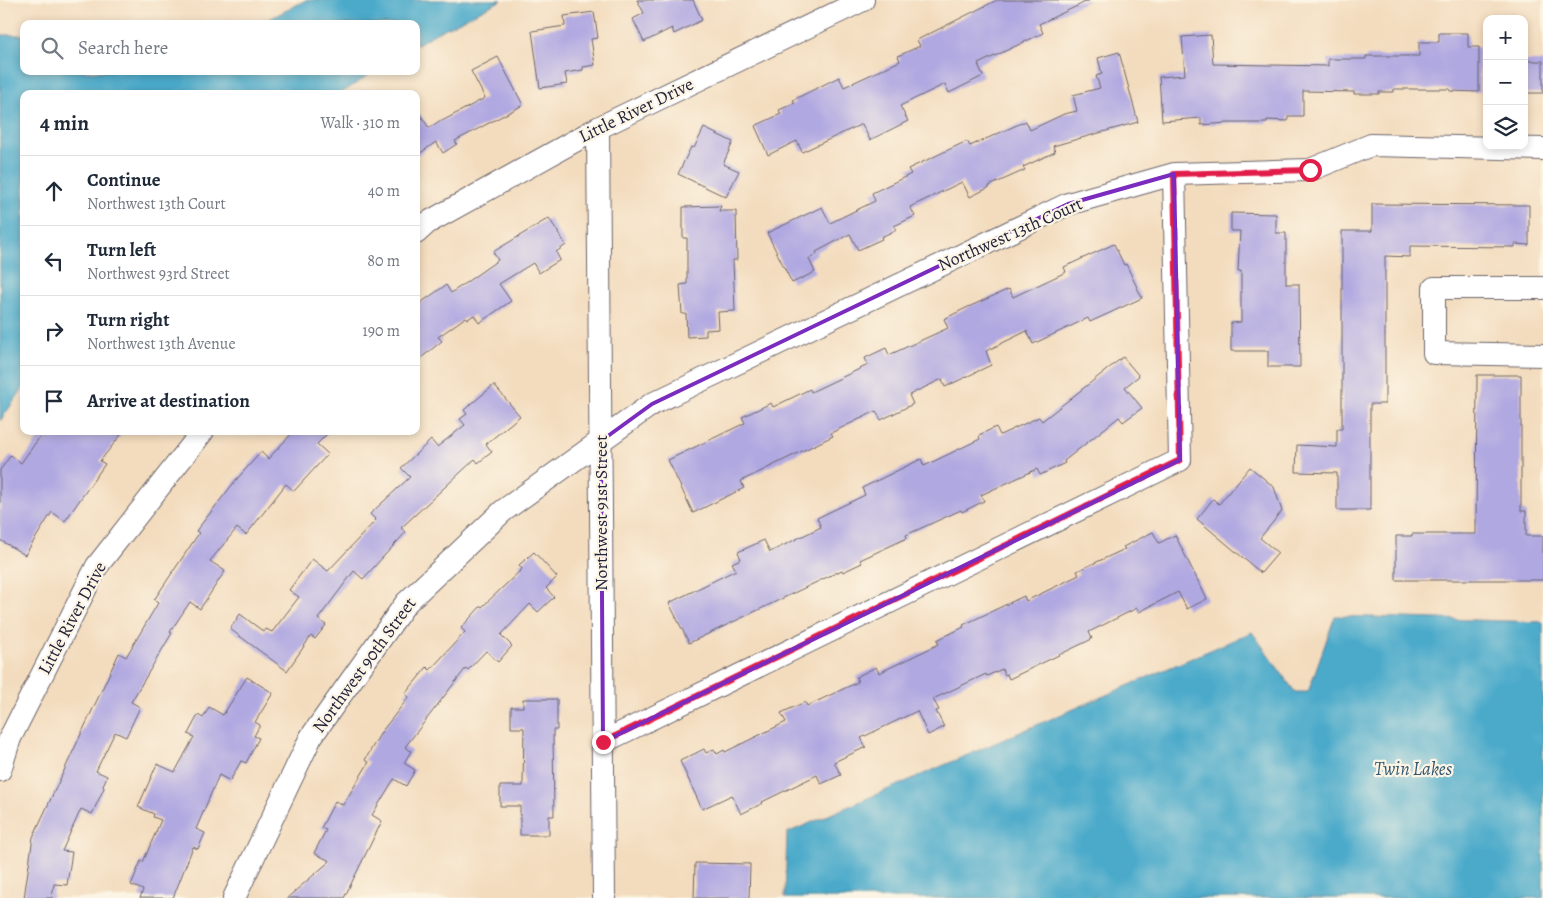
<!DOCTYPE html>
<html lang="en">
<head>
<meta charset="utf-8">
<style>
  :root { --surface:#fff; --page:#f2f2f3; --text:#1f2937; --muted:#747a83; --line:#e0e1e3 }
  body { margin:0; font-family:Alegreya,serif; background:var(--page); color:var(--text) }
  .controls { position:absolute; right:15px; top:15px; display:grid; overflow:hidden; border-radius:10px; box-shadow:0 2px 8px #0003 }
  .controls button { width:45px; height:45px; display:grid; place-items:center; padding:0; border:0; border-bottom:1px solid var(--line); background:var(--surface); color:var(--text); font:25px sans-serif }
  .stop { position:absolute; width:15px; height:15px; margin:-11px; border:4px solid #e11d48; border-radius:50%; background:#fff }
  .stop.end { background:#e11d48; border-color:#fff; box-shadow:0 1px 5px #0008 }
  .list { margin:0; padding:0; list-style:none }
  h2 { display:flex; justify-content:space-between; align-items:center; height:65px; margin:0; padding:0 20px; font-size:21px }
  h2 small { font-size:16px; font-weight:400; color:var(--muted) }
  .list li { display:grid; grid-template-columns:32px 1fr auto; gap:15px; align-items:center; box-sizing:border-box; height:70px; padding:0 20px; border-top:1px solid var(--line) }
  .list b { display:block; font-size:19px; white-space:nowrap }
  .list p { margin:0; font-size:16px; white-space:nowrap; color:var(--muted) }
  .list em { font-size:16px; font-style:normal; color:var(--muted) }
  .icon { flex:none; width:28px; height:28px; fill:none; stroke:currentColor; stroke-width:2; stroke-linecap:round; stroke-linejoin:round }
  .map { position:relative; flex:none; width:1543px; height:898px; overflow:hidden }
  .search { position:absolute; background:var(--surface); box-shadow:0 2px 8px #0003; left:20px; top:20px; width:400px; height:55px; display:flex; align-items:center; gap:12px; box-sizing:border-box; padding:0 18px; border-radius:10px; color:var(--muted); font-size:19px }
  .panel { position:absolute; background:var(--surface); box-shadow:0 2px 8px #0003; left:20px; top:90px; width:400px; height:345px; border-radius:10px }
  .map>svg:first-child { display:block }
  .water { fill:#4baaca; stroke:#366682 }
  .building { fill:#b0a8e1 }
  .lines { fill:none; stroke-linecap:round; stroke-linejoin:round }
  .minor-casing { stroke:#6b6369; stroke-width:24 }
  .minor { stroke:#fff; stroke-width:22 }
  .route { stroke:#e11d48; stroke-width:6 }
  .marked { fill:none; stroke:#7b2cbf; stroke-width:4; stroke-linejoin:round }
  .labels { text-anchor:middle; stroke-width:4.5; stroke-linejoin:round; paint-order:stroke }
  .street-label { font-size:18px; fill:#22223b; stroke:#fcf5e5 }
  .water-label { font-size:19px; font-style:italic; fill:#325874; stroke:#fcf5e5 }
</style>
</head>
<body>
<div class="map">
<svg width="1543" height="898" viewBox="0 0 1543 898">
  <rect width="100%" height="100%" fill="#fcf5e5"/>
  <filter id="ink" filterUnits="userSpaceOnUse"><feTurbulence type="fractalNoise" baseFrequency=".02" numOctaves="2"/><feDisplacementMap in="SourceGraphic" scale="10" xChannelSelector="R" yChannelSelector="G"/><feConvolveMatrix kernelMatrix="1 2 1 2 8 2 1 2 1" color-interpolation-filters="sRGB"/></filter>
  <filter id="wash" filterUnits="userSpaceOnUse"><feTurbulence type="fractalNoise" baseFrequency=".0096" numOctaves="4" result="noise"/><feDisplacementMap in="SourceGraphic" scale="20" xChannelSelector="R" yChannelSelector="G"/><feGaussianBlur stdDeviation="1.12" result="paint"/><feColorMatrix in="noise" values="0 0 0 0 0 0 0 0 0 0 0 0 0 0 0 0 0 1.4 0 .05"/><feComposite in="paint" operator="in"/></filter>
  <g filter="url(#wash)">
    <rect width="100%" height="100%" fill="#f3dcbe"/>
    <path class="water" d="M306 0H502L436 33 416 45V24H260Z
      M0 35H24V71H375L340 94H24V387L0 421Z
      M1335 616 1543 622V898H785L787 833 1252 632 1295 692H1308Z"/>
    <g id="blocks">
      <path class="building" d="M637 0H693L702 20 674 34 672 28 644 42 633 19 644 13Z
        M997 0H1090L1039 24 1043 33 978 64 983 76 949 93 945 84 902 105 900 106 908 121 870 140 862 124 802 152 797 141 768 155 755 126 781 114 779 110 795 103 793 100 839 77 844 87 900 61 898 56 920 46 917 40Z
        M594 12 598 38 591 39 595 65 583 67V70L565 73 567 84 540 88 532 31 565 26 564 16Z
        M1439 33H1468V47H1479V92L1450 91V89H1394V92H1379V94H1354V92L1303 91V116H1288V121L1267 120V123H1228L1201 125V118L1162 121 1159 77 1185 75 1182 37 1211 35 1213 64 1328 66V59H1366V56H1419V42H1439Z
        M1119 52 1138 122 1053 146 1055 152 1023 167 1025 170 989 186 990 187 970 197 962 182 910 207 915 216 894 226 896 230 881 237 882 239 858 250 850 234 816 252 817 254 809 259 815 272 792 283 767 233 822 207 830 223 875 201 872 193 911 174 908 169 967 141 970 146 1026 121 1030 130 1064 114 1077 111 1073 95 1100 88 1096 76 1102 74 1098 58Z
        M498 57 523 105 455 141 457 144 443 153 436 142 416 156V108L429 128 441 120 442 121 485 98 471 71Z
        M1524 61H1543V93H1524Z
        M704 128 733 142 723 164 739 171 726 197 678 174 691 147 694 148Z
        M1372 204 1529 205V245L1515 244V247L1410 246V257L1385 256V404H1370V510H1337V473L1296 472 1297 445 1337 447V429H1342V231H1372Z
        M721 206 719 211H736L737 260H733L735 311 718 312 719 329 706 330V336L687 337 686 314H682L680 285 687 284V238H683V207Z
        M1231 213 1276 214V233H1286V284H1299L1300 367H1268V351H1231V323L1241 322V271H1238L1240 231H1231Z
        M549 218 566 245 556 252 560 260 539 273 533 263 499 284 511 301 479 323 474 315 468 319 466 317 438 337 442 341 416 362V306L446 285 451 293 498 260 493 252Z
        M1114 244 1124 265 1126 264 1142 298 1090 322 1088 318 1033 344 1027 331 986 351 991 365 945 387 942 379 909 395 913 404 881 420 876 411 831 433 833 436 741 481 744 488 693 513 668 460 745 423 742 417 771 403 773 407 810 389 811 392 868 365 865 358 886 348 889 355 948 328 944 319 966 308 1009 289 1013 297 1066 272 1064 267Z
        M1123 357 1139 376 1125 387 1142 408 1123 422 1119 417 1064 461 1065 463 1040 475 1037 469 981 495 984 501 962 512 961 510 906 535 907 538 860 560 862 563 843 572 842 570 689 643 669 603 736 570 732 563 741 559 738 552 764 540 770 552 821 527 817 518 865 495 862 488 921 459 924 466 980 439 979 435 996 427 1000 435 1039 417 1042 421Z
        M1477 375H1521V511H1526V536H1543V580H1396V536H1412V534H1476Z
        M494 385 520 416 486 444 492 452 478 463 475 459 401 528 406 532 363 579 354 571 318 619 326 625 315 639 311 636 287 671 230 629 240 614 264 632 266 629 272 632 299 597 289 590 312 559 328 571 376 520 370 514 410 477 401 468 431 440 437 447 465 425 460 419 467 414 464 410Z
        M44 431H124L100 461 105 464 65 521 52 512 25 555 0 540V470L11 455 21 463Z
        M294 431H330L317 444 328 454 294 491 286 484 246 535 237 528 210 561 225 571 200 609 190 602 170 632 172 633 131 702 140 707 126 737 115 732 96 771 107 776 103 786 104 788 92 814 81 809 62 851 72 852 67 885 54 884 52 898H24L33 837 119 653 126 657 158 603 154 600 199 533 196 531 236 480 261 452 268 459Z
        M1250 467 1274 487 1282 511 1260 538 1278 553 1261 573 1197 519 1213 499 1219 504Z
        M1153 532 1159 543 1175 535 1207 599 1187 609 1178 592 1139 612 1137 608 1089 632 1092 639 1009 679 1007 674 1005 675 1002 669 987 676 986 674 933 699 939 710 936 711 944 727 928 735 917 711 861 738 866 747 834 762 841 775 821 784 817 775 762 802 763 803 741 814 732 795 702 809 680 761 704 749 706 753 714 749 717 754 724 750 725 752 786 722 781 713 805 702 807 706 858 682 856 677 876 667 879 673 939 644 937 640 964 627 963 625 1024 596 1026 601 1079 575 1077 571 1125 549 1123 547Z
        M534 552 557 577 546 588 554 597 538 612 530 604 501 635 512 646 498 662 486 651 468 670 466 668 405 747 411 751 404 763 415 770 406 786 394 779 372 815 382 821 344 898H287L330 861 314 853 326 830 321 828 335 801 343 805 369 762 365 760 373 746 382 731 409 697 405 694 427 667 430 670 465 632 461 628 481 606 482 607 522 569 519 565Z
        M247 677 273 693 255 722 260 725 254 736 259 738 246 763 241 761 230 781 219 775 196 829 205 833 198 849 193 847 173 898H140L143 890 131 885 141 861 143 862 161 820 153 817 154 814 138 807 157 764 175 772 194 737 188 734 198 715 203 718 209 707 223 715Z
        M523 699H557V730H553L554 816H549V835H520V806H500V786H523L524 728H511V707H523Z
        M695 863 750 864 749 898H694Z"/>
    </g>
  </g>
  <g filter="url(#ink)">
    <use href="#blocks" fill-opacity="0" stroke="#6b6369" stroke-width="1"/>
    <g class="lines">
      <defs>
        <path id="minor" d="M598 128 604 898
          M416 233 427 223 598 128 863 0
          M1543 288H1434V353L1543 355
          M603 742 1180 460 1174 174
          M0 770 10 738 97 566 203 431
          M234 898 311 737 406 603 503 511 652 404 1068 204 1174 174 1310 170 1371 145 1543 149"/>
      </defs>
      <use href="#minor" class="minor-casing"/>
      <use href="#minor" class="minor"/>
    </g>
  </g>
  <g class="lines" filter="url(#ink)">
    <path class="route" d="M603 742 1180 460 1174 174 1310 170"/>
  </g>
  <path class="marked" d="M1174 174 1180 460 603 742 601 441 652 404 1068 204Z"/>
  <g class="labels">
    <g class="street-label">
      <text transform="translate(636 110) rotate(-26)" y="6">Little River Drive</text>
      <text transform="translate(1010 234) rotate(-24)" y="6">Northwest 13th Court</text>
      <text transform="translate(601 513) rotate(-90)" y="6">Northwest 91st Street</text>
      <text transform="translate(72 618) rotate(-62)" y="6">Little River Drive</text>
      <text transform="translate(364 665) rotate(-54)" y="6">Northwest 90th Street</text>
    </g>
    <g class="water-label">
      <text x="1413" y="775">Twin Lakes</text>
    </g>
  </g>
</svg>
<div class="controls">
<button>+</button>
<button>−</button>
<button><svg class="icon" aria-label="layers" viewBox="0 0 24 24"><path d="M12 4l9 5-9 5-9-5zM3 14l9 5 9-5"/></svg></button>
</div>
<div class="stop" style="left:1310px;top:170px"></div>
<div class="stop end" style="left:603px;top:742px"></div>
<div class="search"><svg class="icon" aria-label="search" viewBox="0 0 24 24"><circle cx="10" cy="10" r="6"/><path d="M15 15l6 6"/></svg>Search here</div>
<section class="panel">
<h2>4 min<small>Walk · 310 m</small></h2>
<ul class="list">
<li><svg class="icon" aria-label="ahead" viewBox="0 0 24 24"><path d="M12 20V5M6 11l6-6 6 6"/></svg><div><b>Continue</b><p>Northwest 13th Court</p></div><em>40 m</em></li>
<li><svg class="icon" aria-label="left" viewBox="0 0 24 24"><path d="M17 20v-9H6M10 6l-5 5 5 5"/></svg><div><b>Turn left</b><p>Northwest 93rd Street</p></div><em>80 m</em></li>
<li><svg class="icon" aria-label="right" viewBox="0 0 24 24"><path d="M7 20v-9h11M14 6l5 5-5 5"/></svg><div><b>Turn right</b><p>Northwest 13th Avenue</p></div><em>190 m</em></li>
<li><svg class="icon" aria-label="arrive" viewBox="0 0 24 24"><path d="M6 21V4h12l-3 4 3 4H6"/></svg><div><b>Arrive at destination</b></div></li>
</ul>
</section>
</div>
</body>
</html>
